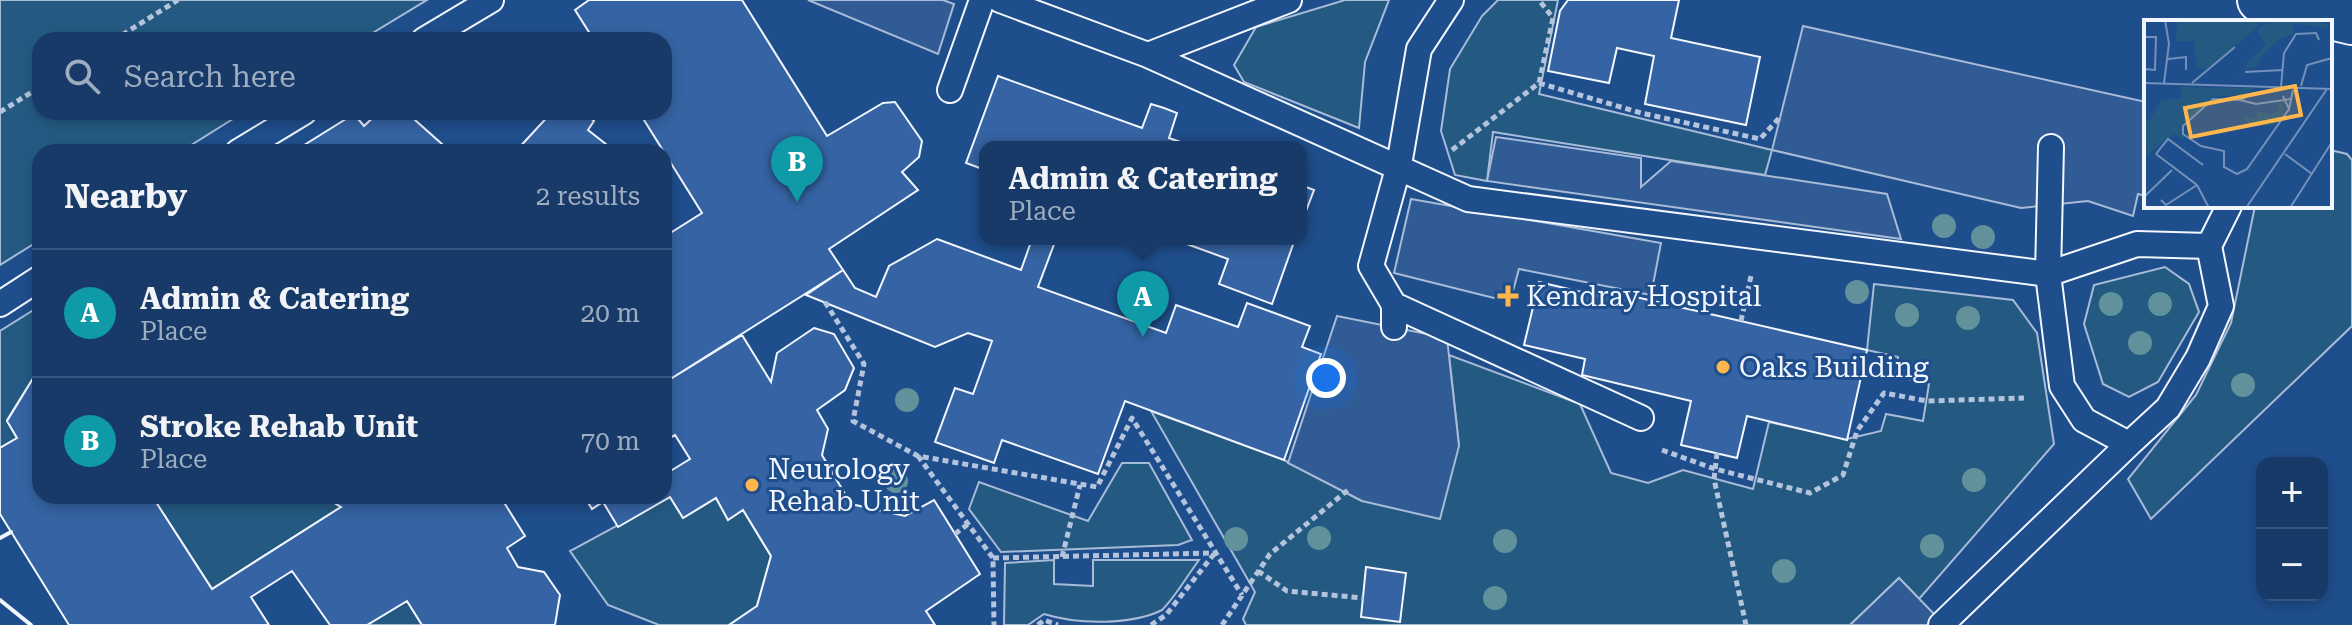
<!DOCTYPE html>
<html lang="en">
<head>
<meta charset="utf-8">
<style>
  :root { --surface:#173a69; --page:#244571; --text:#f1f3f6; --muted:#9eadc0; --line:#36547d; --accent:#bca0f2 }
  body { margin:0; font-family:"Roboto Serif",serif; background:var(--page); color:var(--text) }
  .controls { position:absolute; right:24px; bottom:24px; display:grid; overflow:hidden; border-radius:16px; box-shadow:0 4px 12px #0003 }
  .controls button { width:72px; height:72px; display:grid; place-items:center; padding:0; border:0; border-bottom:2px solid var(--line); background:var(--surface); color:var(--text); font:40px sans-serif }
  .you { position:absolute; left:1326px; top:378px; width:28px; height:28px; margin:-20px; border:6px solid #fff; border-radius:50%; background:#1a73e8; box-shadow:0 0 0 12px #1a73e833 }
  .badge { display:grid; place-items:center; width:52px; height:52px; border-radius:50%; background:var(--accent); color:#fff; font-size:26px; font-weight:700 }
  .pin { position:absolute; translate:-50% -66px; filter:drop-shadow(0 2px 4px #0008) }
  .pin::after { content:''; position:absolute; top:42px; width:28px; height:24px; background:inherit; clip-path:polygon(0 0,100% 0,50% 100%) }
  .popup { position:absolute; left:979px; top:141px; width:328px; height:104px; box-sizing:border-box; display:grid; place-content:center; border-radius:16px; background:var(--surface); filter:drop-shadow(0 2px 6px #0005); font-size:26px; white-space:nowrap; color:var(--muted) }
  .popup b { font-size:30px; color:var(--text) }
  .popup::after { content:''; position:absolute; left:50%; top:100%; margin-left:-16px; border:16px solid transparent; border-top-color:var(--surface) }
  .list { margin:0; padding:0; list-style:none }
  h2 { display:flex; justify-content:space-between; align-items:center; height:104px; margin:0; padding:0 32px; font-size:34px }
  h2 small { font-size:26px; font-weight:400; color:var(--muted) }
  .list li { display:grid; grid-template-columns:52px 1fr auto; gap:24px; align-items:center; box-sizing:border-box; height:128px; padding:0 32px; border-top:2px solid var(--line) }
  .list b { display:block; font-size:30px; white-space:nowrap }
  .list p { margin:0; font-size:26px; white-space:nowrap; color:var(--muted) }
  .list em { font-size:26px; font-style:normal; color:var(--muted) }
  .icon { flex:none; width:44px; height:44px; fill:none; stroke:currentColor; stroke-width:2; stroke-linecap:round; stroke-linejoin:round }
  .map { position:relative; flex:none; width:2352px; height:625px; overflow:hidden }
  .search { position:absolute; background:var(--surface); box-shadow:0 4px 12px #0003; left:32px; top:32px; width:640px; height:88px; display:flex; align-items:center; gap:20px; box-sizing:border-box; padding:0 28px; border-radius:24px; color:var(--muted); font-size:30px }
  .panel { position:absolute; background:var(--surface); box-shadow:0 4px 12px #0003; left:32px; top:144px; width:640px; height:360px; border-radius:24px }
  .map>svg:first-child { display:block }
  .green { fill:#245a82; stroke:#a8bbd7; stroke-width:2 }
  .parking { fill:#305b95; stroke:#a8bbd7; stroke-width:2 }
  .building { fill:#3563a3; stroke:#f2f6ff; stroke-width:2 }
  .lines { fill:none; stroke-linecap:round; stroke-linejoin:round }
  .service-casing { stroke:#f2f6ff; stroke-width:28 }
  .trunk-casing { stroke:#f2f6ff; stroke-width:48 }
  .path { stroke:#b3c4dc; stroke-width:5; stroke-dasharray:6 4; stroke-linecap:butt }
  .service { stroke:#1f4e8c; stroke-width:24 }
  .trunk { stroke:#1f4e8c; stroke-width:44 }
  .wall { stroke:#f2f6ff; stroke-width:4 }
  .tree { fill:#61919a }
  .poi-dot { fill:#ffb74d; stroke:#1f4e8c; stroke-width:3 }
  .labels { text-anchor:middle; stroke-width:6; stroke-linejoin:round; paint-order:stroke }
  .poi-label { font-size:28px; fill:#f2f6ff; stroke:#1f4e8c; text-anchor:start }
  .inset-road { fill:none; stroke:#7391ba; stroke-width:2 }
  .view { fill:#ffb74d; fill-opacity:0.15; stroke:#ffb74d; stroke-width:4 }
  .inset-edge { fill:none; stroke:#f2f6ff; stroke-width:4 }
</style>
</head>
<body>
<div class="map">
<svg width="2352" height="625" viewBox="0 0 2352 625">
  <rect width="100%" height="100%" fill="#1f4e8c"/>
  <path class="green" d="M0 0H427L361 40H40V112H244L180 152H40V240L0 265Z
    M1345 0H1389L1365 62 1359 128 1244 82 1234 65 1256 27Z
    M1498 0H1558L1539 94 1772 150 1765 175 1493 132 1487 181 1455 175 1441 131 1450 69 1482 16Z
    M2330 150 2347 154 2352 160V326L2151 519 2128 479 2196 395 2231 323 2255 206H2330Z
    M2165 267 2189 284 2199 312 2158 382 2129 397 2103 384 2084 324 2094 285Z
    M1874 284 2013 300 2037 333 2054 444 1919 599 1899 578 1850 625H1246L1243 619 1255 592 1151 411 1284 460 1362 501 1459 446 1449 355 1580 404 1611 473 1648 483 1683 470 1753 489 1769 422 1847 439 1881 431 1886 414 1923 421 1929 384 1896 376 1898 357 1867 350Z
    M40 306V367L7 420 17 438 0 448V331Z
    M1122 463H1149L1192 540 1178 545 1001 552 969 509 979 482 1088 521Z
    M152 496H323L341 507 212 589Z
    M670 497 683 518 716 498 728 519 743 510 771 556 757 606 729 625H659L608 605 570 551Z
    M1054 560V584L1093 586V560H1199C1187 576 1176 596 1162 610 1132 625 1079 625 1044 614L1028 625H1004L1005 563Z
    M407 601 422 625H367Z"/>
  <path class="parking" d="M808 0H943L954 4 938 54Z
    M1803 26 2146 102V196L2138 194 2133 216 2088 201 2021 208 1772 150Z
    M1496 137 1641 158V187L1671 161 1887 194 1901 239 1487 181Z
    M1411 199 1661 243 1651 295 1519 269 1510 302 1394 273Z
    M1337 316 1447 338 1459 446 1440 519 1362 501 1288 463Z
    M1899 578 1937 617 1929 625H1850Z"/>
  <path class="building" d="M589 0H742L827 136 883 103 895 102 922 141 919 157 902 172 918 190 829 249 843 270 664 383V237L702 213 639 112H664V40H594L575 10Z
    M1568 0H1679L1671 38 1760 57 1746 125 1645 104 1654 56 1617 48 1609 83 1548 71 1560 11Z
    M998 76 1142 128 1151 104 1164 108 1177 113 1169 138 1195 147H985V170L966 163Z
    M379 112H406L451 152H293L354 114 364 126Z
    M552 112H583L594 121 588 130 616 152H515Z
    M1301 185 1314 190 1301 224Z
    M937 239 1021 270 1032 239H1056L1038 287 1166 333 1176 305 1238 327 1247 303 1310 326 1302 347 1321 354 1284 460 1125 401 1098 474 1002 440 994 463 935 442 955 388 973 394 992 341 968 333 935 347 806 295 843 270 855 288 876 297 889 266Z
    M1173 239H1295L1272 304 1219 284 1228 259Z
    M1539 282 1603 297 1605 290 1867 350 1847 440 1747 416 1737 458 1681 445 1691 401 1582 375 1585 359 1524 345Z
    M814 328 834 334 854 368 845 390 817 410 828 429 822 455 851 504 905 516 934 500 980 574 926 611 935 625H729L757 606 771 556 743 510 728 520 716 498 683 518 670 497 618 527 603 502 592 509 584 496H664V475L690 459 675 435 664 442V383L742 335 771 382 777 353Z
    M40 367V496H152L212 589 341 507 323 496H500L525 536 507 548 518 567 544 572 560 595 555 625H422L407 601 367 625H330L292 571 251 597 269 625H69L0 514V448L17 438 7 421Z
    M1366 567 1406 573 1400 622 1361 617Z"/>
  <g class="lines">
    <defs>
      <path id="service" d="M1000 0 1148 55 1289 0
        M424 40 491 0
        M1148 55 1468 199 2048 274 2137 244 2209 246
        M950 90 982 0
        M2051 147 2048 274 2062 386 2084 420 2129 444 2168 408 2198 358 2221 306 2209 246 2229 206
        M238 152 304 112
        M0 304 40 278
        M1394 305 1641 418
        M1394 327V305L1371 266 1399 165 1419 49 1451 0
        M1941 625 2129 444"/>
      <path id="trunk" d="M2260 0 2352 22"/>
    </defs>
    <use href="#service" class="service-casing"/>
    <use href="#trunk" class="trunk-casing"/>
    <path class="path" d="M114 40 178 0
      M1539 83 1641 113 1760 139 1781 116
      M0 112 40 87
      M1452 150 1539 83 1553 18 1539 0
      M825 302 864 364 853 421 918 456 1097 487 1132 418 1242 595
      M1741 321 1751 276
      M1662 450 1715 469 1810 493 1843 475 1857 431 1884 393 1927 401 2024 398
      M1717 453 1714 479 1746 625
      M918 456 993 558 994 625
      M955 534 968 524
      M1062 557 1080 485
      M993 558 1214 553
      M1258 571 1287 591 1363 598
      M1038 625 1044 620 1058 625
      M1151 625 1166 615 1214 554
      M1222 625 1270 554 1348 490"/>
    <use href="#service" class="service"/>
    <use href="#trunk" class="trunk"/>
    <path class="wall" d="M0 538 11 532
      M0 600 31 625"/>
  </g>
  <g class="tree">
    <circle cx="1944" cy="226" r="12"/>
    <circle cx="1983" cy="237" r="12"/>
    <circle cx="1857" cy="292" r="12"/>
    <circle cx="2111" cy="304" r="12"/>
    <circle cx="2160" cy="304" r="12"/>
    <circle cx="1907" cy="315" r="12"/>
    <circle cx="1968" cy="318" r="12"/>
    <circle cx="2140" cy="343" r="12"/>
    <circle cx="2243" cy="385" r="12"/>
    <circle cx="907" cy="400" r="12"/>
    <circle cx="1974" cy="480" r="12"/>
    <circle cx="896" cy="481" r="12"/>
    <circle cx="1319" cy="538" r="12"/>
    <circle cx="1236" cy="539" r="12"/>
    <circle cx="1505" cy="541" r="12"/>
    <circle cx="1932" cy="546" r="12"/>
    <circle cx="1784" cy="571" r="12"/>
    <circle cx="1495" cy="598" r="12"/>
  </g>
  <g class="poi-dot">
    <path d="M1504 284h8v8h8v8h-8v8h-8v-8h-8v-8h8z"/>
    <circle cx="1723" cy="367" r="8"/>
    <circle cx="752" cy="485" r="8"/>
  </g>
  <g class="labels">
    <g class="poi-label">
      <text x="1526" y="306">Kendray Hospital</text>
      <text x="1739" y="377">Oaks Building</text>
      <text x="768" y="479">Neurology<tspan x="768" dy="32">Rehab Unit</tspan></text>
    </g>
  </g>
  <g transform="translate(2144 20)">
    <rect width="188" height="188" fill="#1f4e8c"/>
    <path d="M33 0H122L63 49 53 48 50 21H32ZM125 0H173L188 8 148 4 150 13 136 19 113 41V47L100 49 86 62 122 24 113 11ZM36 67 111 68 100 75 69 77 38 105 41 120 30 114 0 137V100L5 101 18 80 38 78ZM138 83 141 90 130 106H106L99 96 113 99 112 91 127 94 135 89 132 84Z" fill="#245a82"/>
    <path class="inset-road" d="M0 17H12L11 50 0 49M24 39 42 37V50M101 52 139 50M0 62 1 17M0 63 188 69M20 63 25 24 21 0M48 63 91 27M157 66 163 45 188 38M137 67 140 33 152 14 172 13 175 20M110 73 96 80 69 79 39 106V114L57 126 80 131V147L93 154 103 149 145 89M139 76 145 89 149 70M96 80 112 84 147 79M12 134 53 165 65 188M12 134 24 119 59 145M141 134 168 154M0 177 28 150M17 180 22 185 53 165M102 188 183 69M146 188 188 122"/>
    <path class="view" d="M151 66 157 95 47 117 41 88Z"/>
    <rect width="188" height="188" class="inset-edge"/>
  </g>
</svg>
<div class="controls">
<button>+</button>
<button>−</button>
</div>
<div class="you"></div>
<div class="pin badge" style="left:1143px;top:337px;background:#0f9aa8">A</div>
<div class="popup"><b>Admin &amp; Catering</b>Place</div>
<div class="pin badge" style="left:797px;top:202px;background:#0f9aa8">B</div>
<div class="search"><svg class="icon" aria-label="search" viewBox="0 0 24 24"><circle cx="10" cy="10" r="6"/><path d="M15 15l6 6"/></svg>Search here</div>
<section class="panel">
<h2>Nearby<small>2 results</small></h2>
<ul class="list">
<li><span class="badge" style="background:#0f9aa8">A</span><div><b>Admin &amp; Catering</b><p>Place</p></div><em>20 m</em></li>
<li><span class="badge" style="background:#0f9aa8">B</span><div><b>Stroke Rehab Unit</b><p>Place</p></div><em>70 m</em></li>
</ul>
</section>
</div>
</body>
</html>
